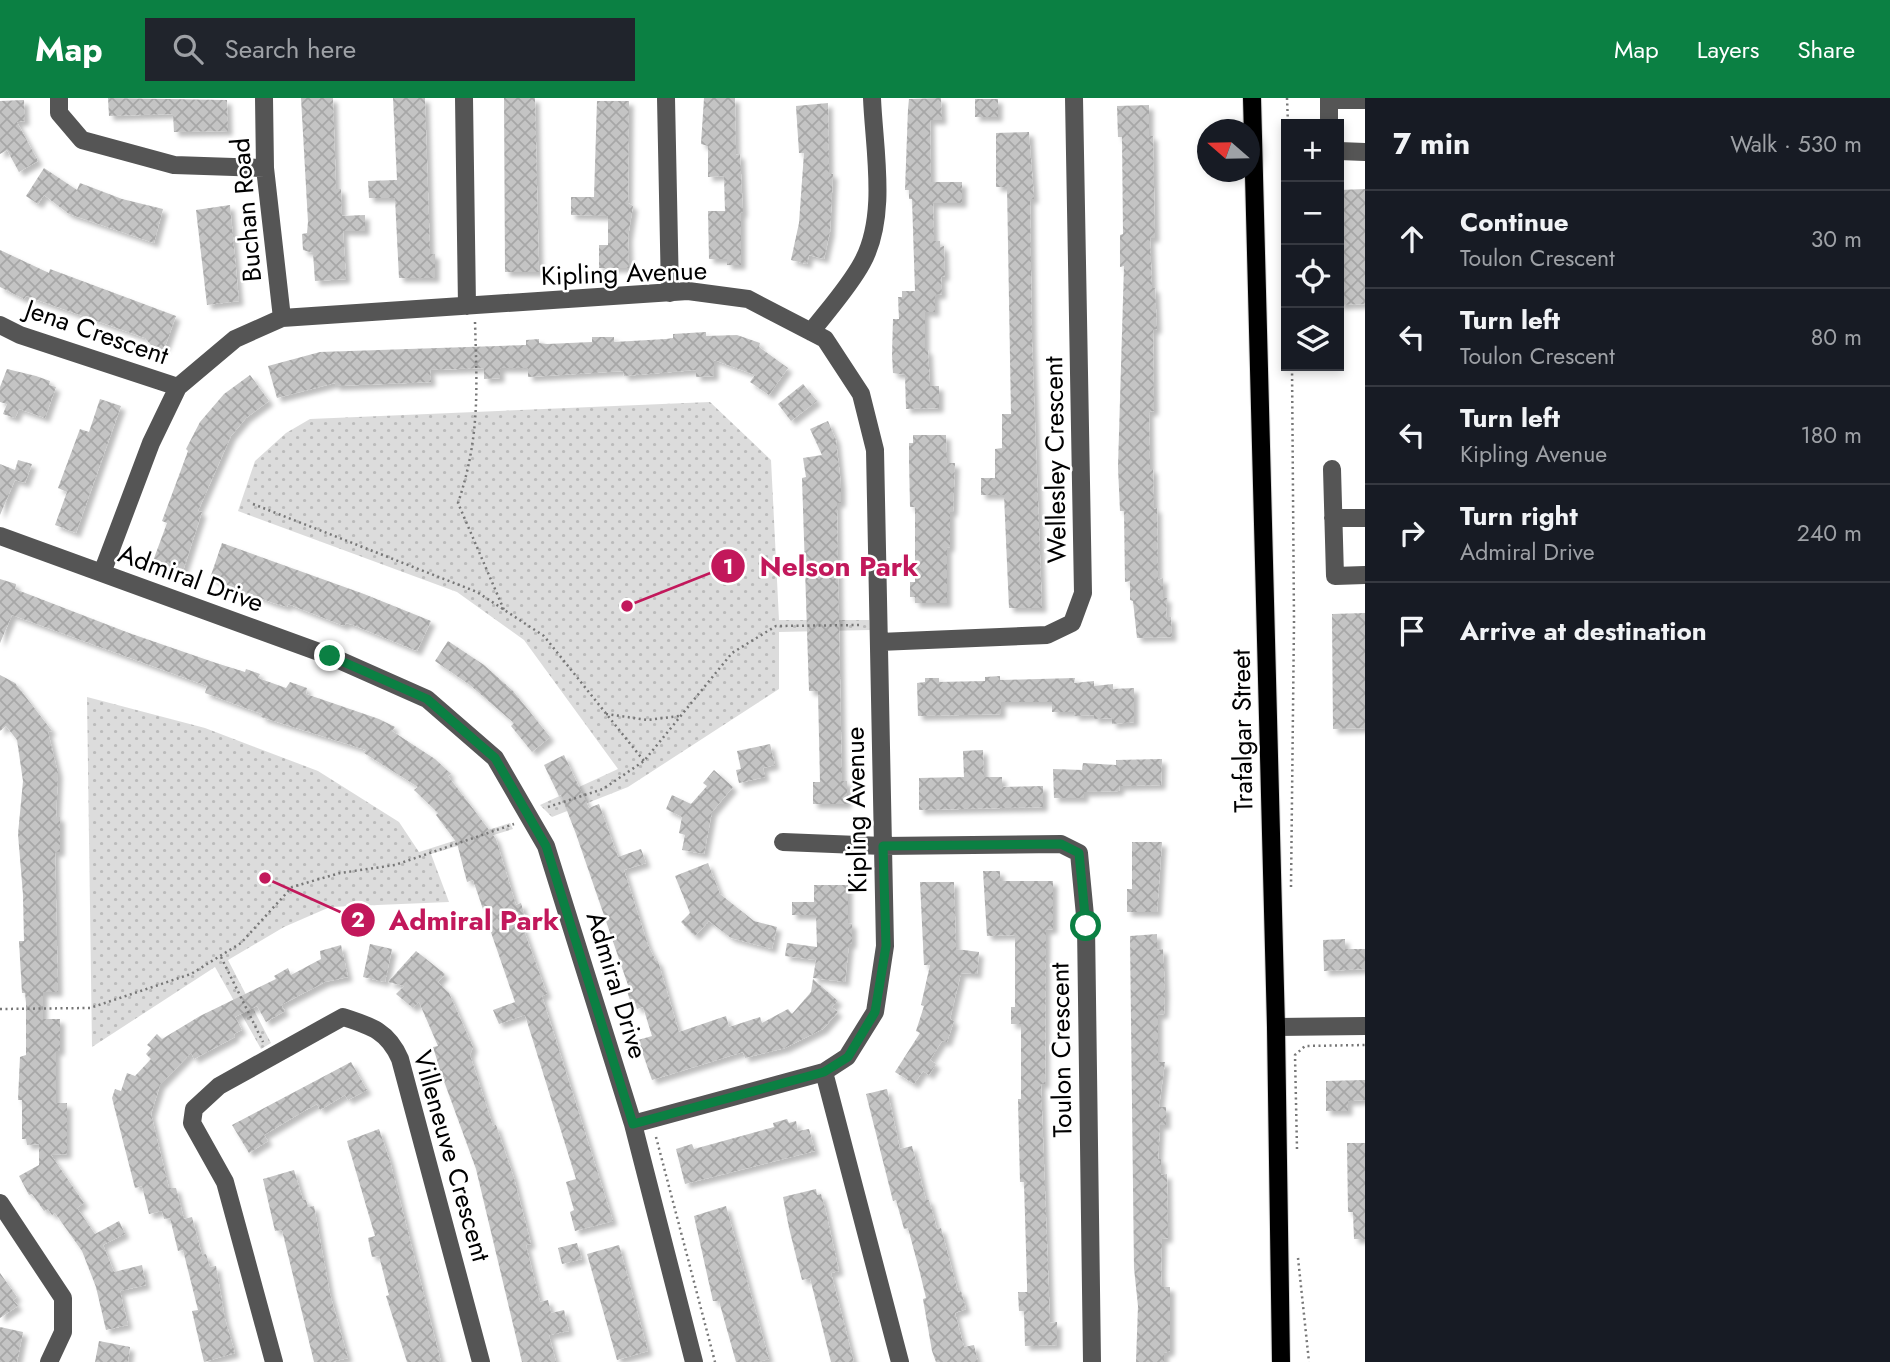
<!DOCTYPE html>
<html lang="en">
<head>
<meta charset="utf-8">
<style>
  :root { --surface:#171b24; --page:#20242c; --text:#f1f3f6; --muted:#9ea1a6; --line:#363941; --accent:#0b8043 }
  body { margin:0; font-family:Jost,sans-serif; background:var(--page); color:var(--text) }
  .controls { position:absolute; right:21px; top:21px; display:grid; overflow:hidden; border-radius:0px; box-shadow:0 4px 10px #0003 }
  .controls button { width:63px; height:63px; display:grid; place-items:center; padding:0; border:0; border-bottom:2px solid var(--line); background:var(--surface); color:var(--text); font:35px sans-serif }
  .compass { position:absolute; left:1197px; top:21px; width:63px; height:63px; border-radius:50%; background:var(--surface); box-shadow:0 4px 10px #0003; rotate:290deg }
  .stop { position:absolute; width:21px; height:21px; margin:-16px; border:5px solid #0b8043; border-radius:50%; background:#fff }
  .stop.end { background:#0b8043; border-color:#fff; box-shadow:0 2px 7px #0008 }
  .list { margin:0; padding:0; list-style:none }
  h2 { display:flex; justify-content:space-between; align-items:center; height:91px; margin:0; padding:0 28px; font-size:30px }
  h2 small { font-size:23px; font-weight:400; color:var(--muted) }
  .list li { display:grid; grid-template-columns:46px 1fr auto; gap:21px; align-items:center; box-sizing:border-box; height:98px; padding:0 28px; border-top:2px solid var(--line) }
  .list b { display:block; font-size:26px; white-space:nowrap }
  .list p { margin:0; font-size:23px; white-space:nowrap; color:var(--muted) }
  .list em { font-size:23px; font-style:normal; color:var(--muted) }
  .icon { flex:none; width:38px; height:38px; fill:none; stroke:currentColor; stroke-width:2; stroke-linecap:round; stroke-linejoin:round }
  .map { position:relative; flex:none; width:1365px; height:1264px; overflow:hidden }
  header { display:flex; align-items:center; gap:42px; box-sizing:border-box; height:98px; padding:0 35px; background:var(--accent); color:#fff }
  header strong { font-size:33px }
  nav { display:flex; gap:38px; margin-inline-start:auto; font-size:24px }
  .search { width:490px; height:63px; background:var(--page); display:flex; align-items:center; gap:18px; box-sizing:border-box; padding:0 24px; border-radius:0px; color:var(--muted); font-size:26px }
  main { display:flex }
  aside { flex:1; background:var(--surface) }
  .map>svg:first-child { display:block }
  .park { fill:url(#park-dots) }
  .building { fill:url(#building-cross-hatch); filter:url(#shadow) }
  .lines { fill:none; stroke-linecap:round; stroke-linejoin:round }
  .major-casing { stroke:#dbdbdb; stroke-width:20 }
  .path { stroke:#777; stroke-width:2.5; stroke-dasharray:2 3.5; stroke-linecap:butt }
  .minor { stroke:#555; stroke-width:18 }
  .major { stroke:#000; stroke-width:18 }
  .route { stroke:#0b8043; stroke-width:9 }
  .labels { text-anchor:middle; stroke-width:5; stroke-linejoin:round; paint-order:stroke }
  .street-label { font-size:26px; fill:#000; stroke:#fff }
  .leader { fill:none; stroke:#c2185b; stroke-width:2.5 }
  .callout-dot { fill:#c2185b; stroke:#fff; stroke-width:2.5 }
  .mark-label { font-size:21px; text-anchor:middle; font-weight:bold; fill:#fff }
  .callout-label { font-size:28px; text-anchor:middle; font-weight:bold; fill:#c2185b; stroke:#fff; stroke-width:5; stroke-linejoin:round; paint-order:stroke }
</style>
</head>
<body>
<header>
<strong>Map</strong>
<div class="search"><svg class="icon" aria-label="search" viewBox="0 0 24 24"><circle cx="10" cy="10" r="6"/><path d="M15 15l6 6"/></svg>Search here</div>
<nav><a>Map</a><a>Layers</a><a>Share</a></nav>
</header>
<main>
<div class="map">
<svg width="1365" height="1264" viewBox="0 0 1365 1264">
  <defs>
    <pattern id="park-dots" width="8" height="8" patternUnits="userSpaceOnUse" patternTransform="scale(1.75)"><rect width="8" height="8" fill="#dcdcdc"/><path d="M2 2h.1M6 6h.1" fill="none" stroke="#bbb" stroke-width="1.8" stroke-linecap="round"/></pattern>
    <pattern id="building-cross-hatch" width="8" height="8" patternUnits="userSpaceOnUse" patternTransform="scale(1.75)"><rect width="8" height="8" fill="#c4c4c4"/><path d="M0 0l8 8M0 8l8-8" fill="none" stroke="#a7a7a7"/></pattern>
    <filter id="shadow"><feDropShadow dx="4.5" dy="4.5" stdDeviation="2" flood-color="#0004"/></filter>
  </defs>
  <rect width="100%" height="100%" fill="#fff"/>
  <path class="park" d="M710 304 771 362 779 522H869L870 532 779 534V591L628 689 552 719 540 707 618 671 524 542 457 494 238 413 255 363 286 335 310 321Z
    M87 599 205 630 318 673 399 724 419 754 510 725 513 731 431 756 449 804 330 809 284 829 228 862 271 945 261 951 215 869 92 949Z"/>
  <path class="building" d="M108 0 227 2 228 33 174 34 173 16 109 18Z
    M301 0H333L336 91H341L342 118 365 117V133H343L346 181 315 183 313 155 303 152 302 136 307 135 308 124Z
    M393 0H425L430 156H435V180H399L395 100H369L368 83 397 82Z
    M504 0H535L539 174H505Z
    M704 0H735L736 57 740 56 743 115H741V167H727V161H709L708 113H725L724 78 708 79V48L701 46Z
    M941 0 942 22H930L931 84H962V105H933L934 143H940V149L944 148 945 178 941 179 942 196 935 197V214H925V252H928L930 288H939V310L906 311 905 277 893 275 892 257 893 221H899L898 199H902V193H915L912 101H909V92H905L908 11 909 1Z
    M975 1H998V19H975Z
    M24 2 25 23 17 24 38 63 19 74 7 52 0 56V3Z
    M597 3H629L628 105 633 108 628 139 629 170H599V147H608V118L571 117V99H594Z
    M828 5 829 75 833 76 830 134 824 161 809 157 807 166 791 162 799 125 804 55H799L796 8Z
    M1149 7V38H1153L1155 140H1150L1152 190H1155L1157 231 1153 232 1154 313 1149 314 1150 371H1153L1154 411 1157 410 1158 482 1163 480V500H1167L1166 519H1171L1172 539 1137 540 1133 503 1130 502V483L1125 484 1124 413H1120L1118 369 1124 168 1120 169V137L1123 136 1122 39H1118L1117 8Z
    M1029 34 1034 101H1030L1032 244 1042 510H1009L1004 397H981V380H995V351L1002 350V316H1011L1007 89H996V35Z
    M44 70 77 92 80 85 122 101 163 111 154 145 69 116 44 97 38 106 26 98Z
    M1365 91V206L1339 207V92Z
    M230 107 239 203 207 207 196 112Z
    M0 152 49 175 50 171 176 218 166 246 162 251 151 247 145 240 26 198 24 201 0 189Z
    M706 234V238L737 237 760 245 759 249 788 270 769 297 750 284 755 277 714 262V278L696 279V272L624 278 623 273 528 279V270H500V280L484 281V270L430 272 431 284 335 288V285L277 300 268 268 320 254 526 247V242L539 241V245L547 246 592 244V239H614V244L666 241 673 240V236Z
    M7 271 36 278 50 283 49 287 56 289 45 320 19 311 15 320 3 316 7 306 0 304V289Z
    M250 277 269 303 246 320 231 338 198 413 202 414 183 473 153 463 167 425 162 423 188 353 186 351 200 324 224 296Z
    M803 286 817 303 791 323 778 306Z
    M100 301 121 308 76 435 55 427 67 394 58 390 80 331 89 334Z
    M828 323 836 342 841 387V405H837V412L841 634 842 683H847V706H813V684H820L818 593H809L802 380 806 379 803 360 822 357 810 331Z
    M913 337H946L947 365H955L953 414H950V449L947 450V505H915V499H910V484H915V409H910L909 362V345H913Z
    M18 362 32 366 25 385 15 382 0 417V366L15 372Z
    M222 445 364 496 431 523 417 553 353 527 346 525 344 528 288 506 287 509 273 505 210 480Z
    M0 481 16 486 15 491 20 493 129 535 216 565 245 574 246 571 260 576 258 580 286 590 290 584 307 590 306 596 379 621 395 629 392 633 435 661 451 676 448 678 496 741 516 807 521 805 525 819 521 820 522 827 547 896 542 898 613 1123 575 1133 570 1114 574 1112 566 1084 576 1081 525 917 499 926 493 912 515 904 473 782 467 784 457 745 436 717 438 715 414 692 418 689 364 655 366 652 261 619 262 616 205 595 207 588 12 517 0 545Z
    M1365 515V630L1333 631 1332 516Z
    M448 543 484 567 513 593 550 639 532 654 511 628 514 625 470 587 435 563Z
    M0 577 15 585 52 633 48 634 58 675 56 719H60V754H55L58 894H43V921H60V953H56V1005H67V1056L51 1057 84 1105 77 1110 95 1136 119 1123 125 1136 103 1147 114 1174 142 1167 146 1187 120 1193 128 1227 106 1232 96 1189 82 1153 55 1115 52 1117 48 1111 44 1113 32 1096 29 1097 19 1078 39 1067V1046L27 1047 26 1041H22V1002H18L20 959 26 957V905L25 895H22L19 843H24L23 797 18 736 23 683 17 642 6 628 0 633Z
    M1000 578V582L1075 580 1074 585 1094 583V588L1113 586V591L1134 590V624L1112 626V620L1094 621V617L1074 618 1075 614H1052V604H1001V616L918 618 917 585 925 584V580H939V584L985 583V579Z
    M770 646 775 667 763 670 765 679 739 685 736 672 741 671 737 653Z
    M983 652 984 679H1002V689L1043 688V709L919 712V680L964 679 963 653Z
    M564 657 589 710 599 706 618 759 641 751 646 765 624 772 648 847 656 863H658L679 934 726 918 729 929 760 919 762 925 788 911 792 916 811 894 813 881 838 903 832 909 838 914 823 931 785 950 745 960 743 954 652 982 638 942 652 938 643 909 637 911 635 903 631 905 626 890H629L576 736 561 697 559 698 544 667Z
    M1162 661 1161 687 1120 688 1119 693 1084 694V700H1054L1053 671 1082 672 1083 665 1116 667V662Z
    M714 672 733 689 712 714 704 756 682 752 685 737 679 735 682 719 666 711 672 697 691 706 707 688 703 685Z
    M1132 744H1162L1157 814H1127V791H1132Z
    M708 765 720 796 754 823 777 829 772 851 731 840 709 823 695 838 681 824 690 815 675 778Z
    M983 773H1000V783H1053V831L1046 832 1045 986H1041L1050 1225 1057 1224V1247L1025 1248 1024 1213H1019L1018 1194H1027V1185L1024 1084H1020L1018 1001H1021V926H1011V909H1015V837L987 838Z
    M920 784H954L956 851 979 854 977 876 961 875 950 921 954 923 947 944 942 943 930 962 936 966 929 977 923 973 914 986 895 974 920 935 916 933 924 908 921 907 930 867H924Z
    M814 787H848V825L852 826V846H849L845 884 813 880 816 862 785 858 787 845 817 849 816 817H792V804H814Z
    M1157 836V852L1163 851 1165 894 1164 916 1158 917V964H1165L1159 1009H1166V1027H1160L1158 1061H1161V1077L1167 1076 1168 1140 1162 1141 1161 1174 1162 1189H1170V1253L1164 1255V1264H1136L1138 1208 1134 1170 1130 838Z
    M1345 841V851H1365V871L1324 873 1323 842Z
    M370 846 392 851 385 884 363 879Z
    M341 847 348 879 325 884 281 907 285 913 266 924 257 908 235 919 242 932 234 936 235 939 194 961 191 955 160 987 151 1016 169 1090H176L184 1121 192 1119 202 1157 206 1156 210 1169 216 1168 225 1221 235 1255 204 1264 192 1213 198 1212 183 1152 178 1153 170 1120 164 1121 162 1113 149 1116 142 1088 135 1090 112 1000 115 991 121 993 127 975 135 978 151 961 146 956 151 950 147 947 157 936 162 941 200 918 276 881 274 878 288 870 291 877 321 861 320 853Z
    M416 853 445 876 438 884 449 895 473 949 470 957 493 1028 496 1027 514 1080 531 1146 526 1147 540 1204 548 1202 551 1215 564 1212 569 1233 549 1237 556 1264H522L476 1071 441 975 433 949 438 948 419 904 413 910 396 896 404 888 388 884Z
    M351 964 367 992 348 1002 345 997 320 1012 317 1006 304 1013 264 1037 268 1043 249 1055 232 1027Z
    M1365 982V1002L1348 1003V1013H1326V983Z
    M887 991 900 1051 912 1048 926 1102H929L937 1131 941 1130 958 1194 961 1193 966 1211 955 1215 964 1249 974 1247 978 1264H936L932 1253 923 1201 926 1200 919 1171 908 1130 904 1131 896 1102 893 1103 866 996Z
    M787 1021 789 1025 796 1023 798 1033 809 1031 815 1053 685 1086 676 1051 692 1046 694 1051 774 1029 773 1025Z
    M379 1031 390 1063 441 1264H407L386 1198 389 1197 379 1158 372 1159 368 1140 375 1138 347 1043Z
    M1347 1045H1365V1141H1354L1353 1114H1348Z
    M294 1072 303 1102H306L308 1109 314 1108 330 1196 348 1260 332 1264H314L282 1132 275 1133 263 1081Z
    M816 1091 817 1097 821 1096 825 1110 839 1173 831 1175 854 1264H831L810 1180 802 1182 789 1130 783 1099Z
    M726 1108 769 1261 758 1264H736L719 1203H713L694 1118Z
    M577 1145 582 1161 562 1166 558 1150Z
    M619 1147 648 1253 617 1262 587 1156Z
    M0 1175 17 1199 13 1202 18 1208 0 1220Z
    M0 1229 23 1234 17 1264H0Z
    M99 1243 130 1249 128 1264H95Z"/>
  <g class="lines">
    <defs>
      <path id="major" d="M1252 0 1276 929 1281 1264"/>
    </defs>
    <use href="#major" class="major-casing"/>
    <path class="path" d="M1287 0 1288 26
      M475 224C477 292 480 339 458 405L504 512
      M253 406 477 494 544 538 644 663
      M606 616 648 622 679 618
      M548 709 603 691 644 663 732 555 776 528 862 527
      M1291 789 1294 524 1292 268
      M221 859 263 944
      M0 911 90 910 191 876 241 845 292 789 340 775 395 767 514 726
      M656 1039 715 1264
      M1297 1051 1295 957 1305 948 1365 947
      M1298 1160 1309 1264"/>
    <path class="minor" d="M59 0V15L82 42 174 67 265 70
      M264 0 265 70 282 220
      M464 0 467 208
      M666 0 670 195
      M1329 0V26
      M1329 2H1365
      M1339 53 1365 54
      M0 227 20 237 178 289
      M811 234C828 212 849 189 862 165 888 118 874 51 872 0
      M1332 371 1335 478 1365 477
      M1333 420H1365
      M0 438 330 558 427 601 495 660 546 748 633 1026 694 1264
      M102 475 151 345 178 289 235 241 282 220 688 193 748 201 825 241 861 296 875 352 885 848 875 914 847 959 824 974 633 1026
      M879 544 1047 537 1072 525 1083 495 1074 0
      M783 744 883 748 1061 746 1079 755 1086 828 1092 1264
      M1276 929 1365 928
      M824 974 900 1264
      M0 1105 63 1200V1234L49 1264
      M274 1264 225 1084 192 1025 194 1011 219 988 343 919C371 928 388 933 400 961L481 1264"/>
    <use href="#major" class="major"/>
  </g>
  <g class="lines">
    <path class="route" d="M330 558 427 601 495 660 546 748 633 1026 824 974 848 959 875 914 886 848 883 748 1061 746 1079 755 1086 828"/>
  </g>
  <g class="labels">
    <g class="street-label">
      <text transform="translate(246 112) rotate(-95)" y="9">Buchan Road</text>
      <text transform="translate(624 175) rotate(-2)" y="9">Kipling Avenue</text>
      <text transform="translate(97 234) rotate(19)" y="9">Jena Crescent</text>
      <text transform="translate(1055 362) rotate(-91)" y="9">Wellesley Crescent</text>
      <text transform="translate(191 480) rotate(20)" y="9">Admiral Drive</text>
      <text transform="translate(1242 633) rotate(-91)" y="9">Trafalgar Street</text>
      <text transform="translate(856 712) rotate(-91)" y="9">Kipling Avenue</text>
      <text transform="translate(617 887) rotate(73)" y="9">Admiral Drive</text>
      <text transform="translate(1061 952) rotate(-91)" y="9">Toulon Crescent</text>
      <text transform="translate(452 1058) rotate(74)" y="9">Villeneuve Crescent</text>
    </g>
  </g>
  <path class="leader" d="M627 508L728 468M265 780L358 822"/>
  <g class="callout-dot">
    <circle cx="627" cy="508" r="7"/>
    <circle cx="265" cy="780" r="7"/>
    <circle cx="728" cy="468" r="18"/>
    <circle cx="358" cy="822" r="18"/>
  </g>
  <g class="mark-label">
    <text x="728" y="476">1</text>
    <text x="358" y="829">2</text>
  </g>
  <g class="callout-label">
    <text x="839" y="478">Nelson Park</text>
    <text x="474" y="832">Admiral Park</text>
  </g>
</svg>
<div class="controls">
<button>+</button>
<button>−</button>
<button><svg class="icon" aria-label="locate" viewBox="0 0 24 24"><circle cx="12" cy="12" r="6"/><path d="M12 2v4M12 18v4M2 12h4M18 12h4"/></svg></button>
<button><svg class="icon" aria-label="layers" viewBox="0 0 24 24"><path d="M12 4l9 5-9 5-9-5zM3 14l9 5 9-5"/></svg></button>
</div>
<svg class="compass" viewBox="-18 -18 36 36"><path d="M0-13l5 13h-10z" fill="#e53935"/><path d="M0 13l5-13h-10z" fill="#9ea1a6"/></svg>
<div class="stop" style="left:1086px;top:828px"></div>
<div class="stop end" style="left:330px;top:558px"></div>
</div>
<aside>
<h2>7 min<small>Walk · 530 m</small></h2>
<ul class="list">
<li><svg class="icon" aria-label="ahead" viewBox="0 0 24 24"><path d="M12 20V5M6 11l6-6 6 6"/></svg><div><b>Continue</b><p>Toulon Crescent</p></div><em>30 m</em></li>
<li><svg class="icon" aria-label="left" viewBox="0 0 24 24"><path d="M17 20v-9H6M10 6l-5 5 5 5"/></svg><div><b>Turn left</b><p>Toulon Crescent</p></div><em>80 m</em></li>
<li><svg class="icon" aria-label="left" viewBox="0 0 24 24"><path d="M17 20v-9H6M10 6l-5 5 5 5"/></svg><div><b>Turn left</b><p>Kipling Avenue</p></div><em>180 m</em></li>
<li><svg class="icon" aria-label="right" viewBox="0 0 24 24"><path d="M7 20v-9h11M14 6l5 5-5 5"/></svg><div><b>Turn right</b><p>Admiral Drive</p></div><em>240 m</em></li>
<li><svg class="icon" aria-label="arrive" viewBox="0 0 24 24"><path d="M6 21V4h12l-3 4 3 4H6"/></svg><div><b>Arrive at destination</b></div></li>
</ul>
</aside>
</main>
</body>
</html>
